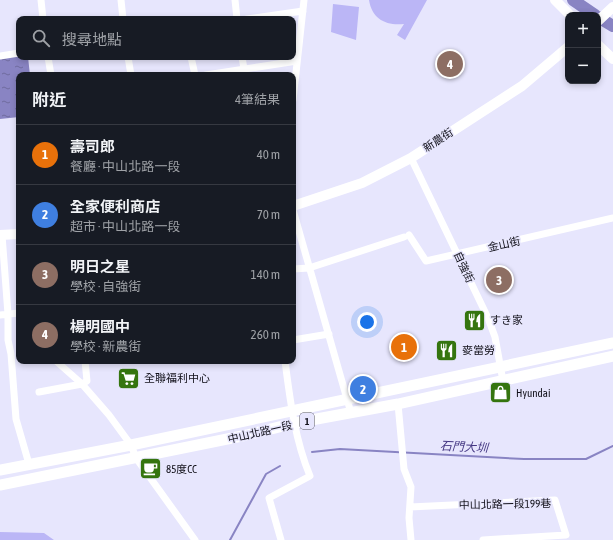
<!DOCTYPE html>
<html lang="zh-TW">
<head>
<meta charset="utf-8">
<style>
  :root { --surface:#171b24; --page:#242831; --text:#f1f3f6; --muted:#9ea1a6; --line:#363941; --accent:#1a73e8 }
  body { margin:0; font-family:"Asap Condensed","Noto Sans TC","Noto Sans JP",sans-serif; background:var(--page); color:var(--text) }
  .controls { position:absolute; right:12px; top:12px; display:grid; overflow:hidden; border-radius:8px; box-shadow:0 2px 6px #0003 }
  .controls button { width:36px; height:36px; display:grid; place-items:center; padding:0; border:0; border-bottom:1px solid var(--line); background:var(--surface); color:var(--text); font:20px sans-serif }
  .you { position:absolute; left:367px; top:322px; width:14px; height:14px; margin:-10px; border:3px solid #fff; border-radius:50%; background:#1a73e8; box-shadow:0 0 0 6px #1a73e833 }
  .badge { display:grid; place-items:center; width:26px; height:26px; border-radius:50%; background:var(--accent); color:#fff; font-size:13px; font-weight:700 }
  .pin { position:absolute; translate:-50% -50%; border:2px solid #fff; box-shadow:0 1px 4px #0006 }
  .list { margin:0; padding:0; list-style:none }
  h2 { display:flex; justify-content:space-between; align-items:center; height:52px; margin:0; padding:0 16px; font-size:17px }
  h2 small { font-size:13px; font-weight:400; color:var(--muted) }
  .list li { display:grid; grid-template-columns:26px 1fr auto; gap:12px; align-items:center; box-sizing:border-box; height:60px; padding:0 16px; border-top:1px solid var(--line) }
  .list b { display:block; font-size:15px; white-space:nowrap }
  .list p { margin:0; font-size:13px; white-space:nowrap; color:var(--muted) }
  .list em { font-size:13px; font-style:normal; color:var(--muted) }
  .icon { flex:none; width:22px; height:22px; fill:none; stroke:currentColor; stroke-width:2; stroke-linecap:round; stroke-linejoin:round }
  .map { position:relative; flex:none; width:613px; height:540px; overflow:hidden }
  .search { position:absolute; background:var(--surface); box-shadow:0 2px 6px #0003; left:16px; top:16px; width:280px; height:44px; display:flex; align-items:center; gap:10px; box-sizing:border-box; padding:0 14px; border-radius:8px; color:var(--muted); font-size:15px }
  .panel { position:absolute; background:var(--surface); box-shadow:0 2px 6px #0003; left:16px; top:72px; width:280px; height:292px; border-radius:8px }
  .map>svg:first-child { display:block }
  .grass { fill:#bbb6f6 }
  .water { fill:url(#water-ripples) }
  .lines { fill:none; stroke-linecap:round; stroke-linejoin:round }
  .stream { stroke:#8984c3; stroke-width:2 }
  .river { stroke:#8984c3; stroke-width:12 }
  .street { stroke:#fff; stroke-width:7 }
  .secondary { stroke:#fff; stroke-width:10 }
  .primary { stroke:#fff; stroke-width:11 }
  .labels { text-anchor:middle; stroke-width:3; stroke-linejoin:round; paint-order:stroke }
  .shield { fill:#e7e6fd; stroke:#51505d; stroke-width:1 }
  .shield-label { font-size:10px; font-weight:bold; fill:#111019 }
  .street-label { font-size:11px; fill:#111019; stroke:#e7e6fd }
  .poi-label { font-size:11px; fill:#111019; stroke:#e7e6fd; text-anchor:start }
  .water-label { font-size:12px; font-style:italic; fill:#443783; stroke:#e7e6fd }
</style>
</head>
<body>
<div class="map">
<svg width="613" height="540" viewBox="0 0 613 540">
  <defs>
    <pattern id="water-ripples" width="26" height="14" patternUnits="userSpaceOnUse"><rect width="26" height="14" fill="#8984c3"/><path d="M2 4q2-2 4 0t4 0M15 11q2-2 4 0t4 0" fill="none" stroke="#6f6b9e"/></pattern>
  </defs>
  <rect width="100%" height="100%" fill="#e7e6fd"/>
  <path class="grass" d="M369 0H427L405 40 397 35 404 24C386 26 372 19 369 0Z
    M333 4 359 7 356 40 331 32Z
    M0 532 44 533 54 540H0Z"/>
  <path class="water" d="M19 52V57H28L30 75H19V117L0 119V55Z"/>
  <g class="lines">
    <path class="stream" d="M312 452 340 449 524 459H586L613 446
      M230 540 266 474 280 466"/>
    <path class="river" d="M573 0 595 15
      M598 17 613 26"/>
    <path class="street" d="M41 0 43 19
      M121 0 123 19
      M235 0 237 19
      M247 19 303 11
      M0 56 19 53
      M48 57 51 75
      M128 57 131 75
      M191 57 195 75
      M242 57 245 75
      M206 75 297 61
      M293 100 304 0
      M411 158 488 318 495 337 503 381
      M293 210 351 413
      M2 235 8 314V340L11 354 16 419 29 464
      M409 235 426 261 613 218
      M293 269 309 268 404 237
      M0 315 19 313
      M293 340 329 334
      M56 361 82 384 109 415 131 445 136 458 195 540
      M39 392 82 384 87 381 85 361
      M398 404 404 469 411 487 409 518 411 540
      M410 507 555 500 566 535 483 540
      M281 540 269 498 310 476C295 440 290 400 285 361"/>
    <path class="secondary" d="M555 0 570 15
      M598 21 613 7
      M598 45 613 59
      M293 206 362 183 411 158 522 86 568 47
      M0 235 19 234"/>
    <path class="primary" d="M0 470 131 445 613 343
      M0 485 247 435 295 423 398 404 613 356"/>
  </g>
  <defs>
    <symbol id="restaurant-square" viewBox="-11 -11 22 22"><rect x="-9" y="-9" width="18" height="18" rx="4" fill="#35750f" stroke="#e7e6fd"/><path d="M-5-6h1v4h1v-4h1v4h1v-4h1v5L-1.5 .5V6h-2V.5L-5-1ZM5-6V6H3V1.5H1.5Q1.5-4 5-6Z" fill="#fff"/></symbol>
    <symbol id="supermarket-square" viewBox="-11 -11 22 22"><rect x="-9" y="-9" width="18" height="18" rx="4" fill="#35750f" stroke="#e7e6fd"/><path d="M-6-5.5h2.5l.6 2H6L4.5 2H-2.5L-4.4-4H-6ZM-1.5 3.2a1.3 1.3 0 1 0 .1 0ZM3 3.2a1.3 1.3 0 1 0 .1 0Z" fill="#fff"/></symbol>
    <symbol id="shop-square" viewBox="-11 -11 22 22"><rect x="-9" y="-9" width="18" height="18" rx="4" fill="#35750f" stroke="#e7e6fd"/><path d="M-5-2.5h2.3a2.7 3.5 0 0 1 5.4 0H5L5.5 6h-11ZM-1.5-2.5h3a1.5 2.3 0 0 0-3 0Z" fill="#fff"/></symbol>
    <symbol id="cafe-square" viewBox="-11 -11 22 22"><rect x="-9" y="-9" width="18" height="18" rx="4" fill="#35750f" stroke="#e7e6fd"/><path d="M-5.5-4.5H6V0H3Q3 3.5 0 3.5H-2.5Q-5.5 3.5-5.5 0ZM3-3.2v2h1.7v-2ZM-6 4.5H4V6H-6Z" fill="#fff"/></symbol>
  </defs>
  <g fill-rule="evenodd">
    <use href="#restaurant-square" x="462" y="308" width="25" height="25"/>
    <use href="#restaurant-square" x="434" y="338" width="25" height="25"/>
    <use href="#supermarket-square" x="116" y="366" width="25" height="25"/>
    <use href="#shop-square" x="488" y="380" width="25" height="25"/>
    <use href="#cafe-square" x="138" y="456" width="25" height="25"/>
  </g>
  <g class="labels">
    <rect class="shield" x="300" y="413" width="14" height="16" rx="3"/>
    <g class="shield-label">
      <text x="307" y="425">1</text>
    </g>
    <g class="street-label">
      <text transform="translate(438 140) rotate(-33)" y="4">新農街</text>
      <text transform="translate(504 244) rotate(-13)" y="4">金山街</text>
      <text transform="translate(464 267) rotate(65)" y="4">自強街</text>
      <text transform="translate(260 432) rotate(-13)" y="4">中山北路一段</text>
      <text transform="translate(505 504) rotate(-1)" y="4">中山北路一段199巷</text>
    </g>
    <g class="poi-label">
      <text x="490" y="324">すき家</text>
      <text x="462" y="354">麥當勞</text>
      <text x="144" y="382">全聯福利中心</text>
      <text x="516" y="397">Hyundai</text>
      <text x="166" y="473">85度CC</text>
    </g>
    <g class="water-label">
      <text transform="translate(464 447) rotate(3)" y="4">石門大圳</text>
    </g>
  </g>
</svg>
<div class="controls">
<button>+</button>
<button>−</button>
</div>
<div class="you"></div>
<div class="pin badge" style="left:404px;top:347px;background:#e8710a">1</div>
<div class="pin badge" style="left:363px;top:389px;background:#3f7fe0">2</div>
<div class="pin badge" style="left:499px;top:280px;background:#8d6e63">3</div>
<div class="pin badge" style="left:450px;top:64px;background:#8d6e63">4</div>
<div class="search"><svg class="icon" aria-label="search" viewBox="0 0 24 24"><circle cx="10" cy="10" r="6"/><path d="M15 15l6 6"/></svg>搜尋地點</div>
<section class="panel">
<h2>附近<small>4筆結果</small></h2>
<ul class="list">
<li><span class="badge" style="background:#e8710a">1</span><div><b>壽司郎</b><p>餐廳 · 中山北路一段</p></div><em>40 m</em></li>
<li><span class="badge" style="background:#3f7fe0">2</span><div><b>全家便利商店</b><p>超市 · 中山北路一段</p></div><em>70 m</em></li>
<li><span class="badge" style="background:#8d6e63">3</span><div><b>明日之星</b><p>學校 · 自強街</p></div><em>140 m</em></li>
<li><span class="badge" style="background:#8d6e63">4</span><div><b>楊明國中</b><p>學校 · 新農街</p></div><em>260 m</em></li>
</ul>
</section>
</div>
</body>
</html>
